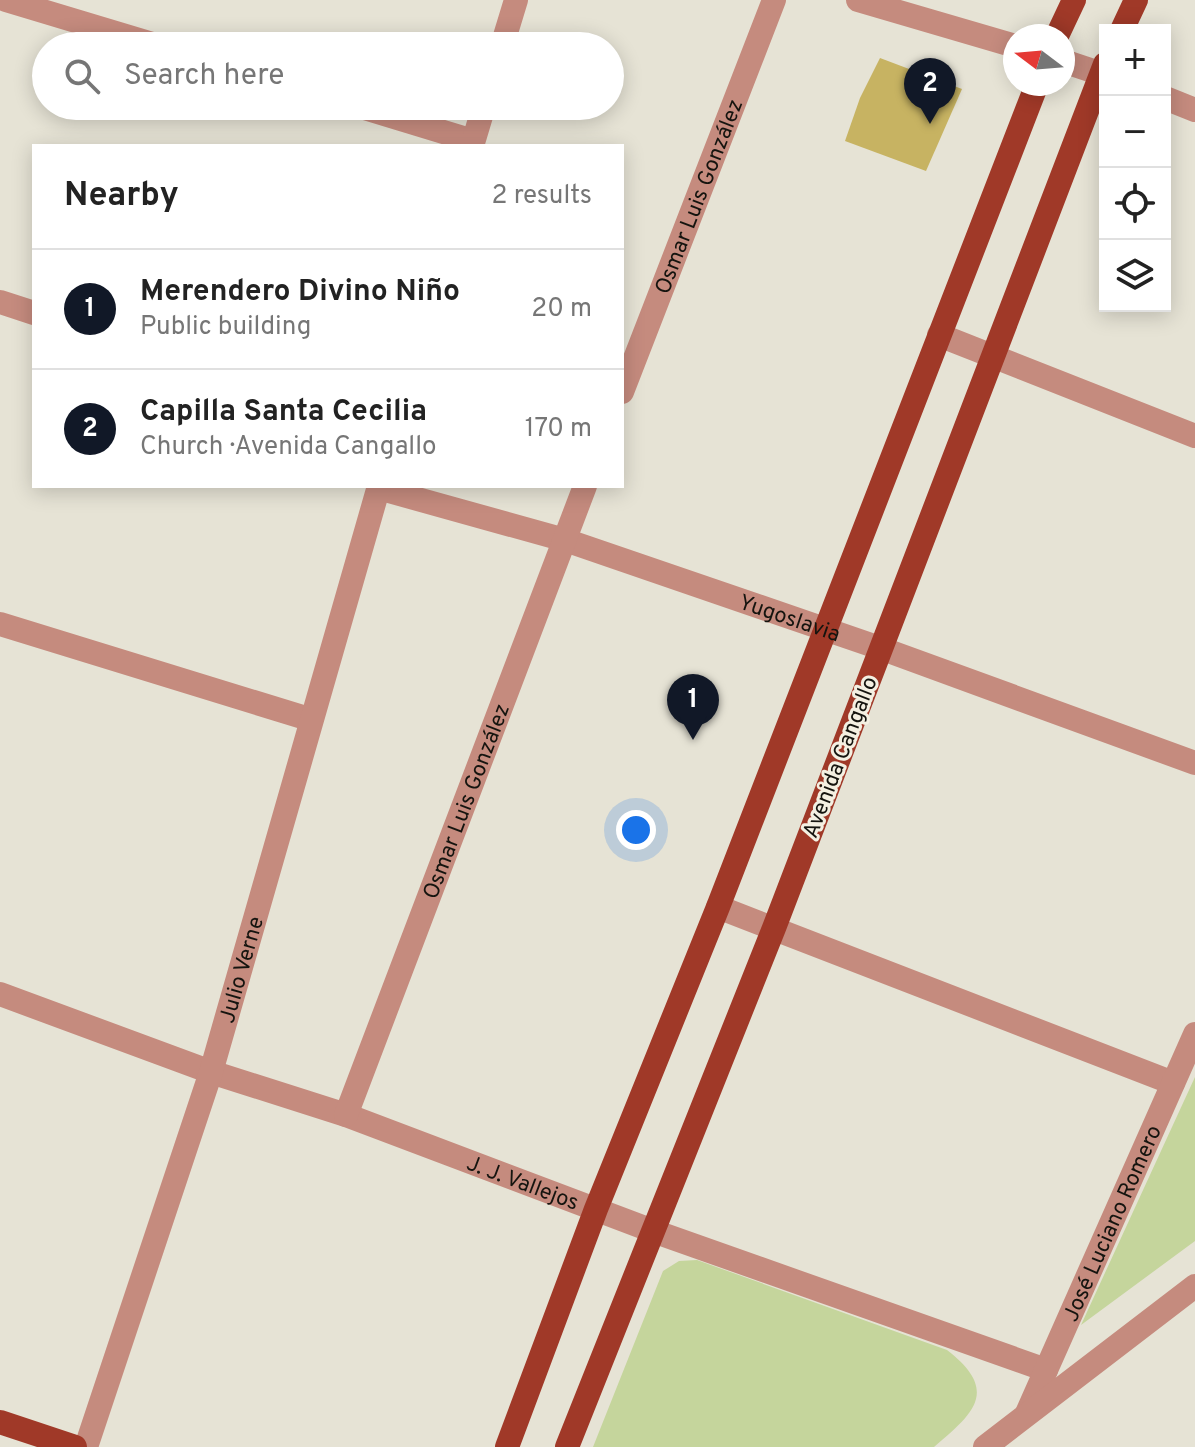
<!DOCTYPE html>
<html lang="en">
<head>
<meta charset="utf-8">
<style>
  :root { --surface:#fff; --page:#f6f6f6; --text:#222; --muted:#767676; --line:#e0e0e0; --accent:#111827 }
  body { margin:0; font-family:Overpass,sans-serif; background:var(--page); color:var(--text) }
  .controls { position:absolute; right:24px; top:24px; display:grid; overflow:hidden; border-radius:0px; box-shadow:0 4px 20px #0003 }
  .controls button { width:72px; height:72px; display:grid; place-items:center; padding:0; border:0; border-bottom:2px solid var(--line); background:var(--surface); color:var(--text); font:40px sans-serif }
  .compass { position:absolute; left:1003px; top:24px; width:72px; height:72px; border-radius:50%; background:var(--surface); box-shadow:0 4px 20px #0003; rotate:286deg }
  .you { position:absolute; left:636px; top:830px; width:28px; height:28px; margin:-20px; border:6px solid #fff; border-radius:50%; background:#1a73e8; box-shadow:0 0 0 12px #1a73e833 }
  .badge { display:grid; place-items:center; width:52px; height:52px; border-radius:50%; background:var(--accent); color:#fff; font-size:26px; font-weight:700 }
  .pin { position:absolute; translate:-50% -66px; filter:drop-shadow(0 2px 4px #0008) }
  .pin::after { content:''; position:absolute; top:42px; width:28px; height:24px; background:inherit; clip-path:polygon(0 0,100% 0,50% 100%) }
  .list { margin:0; padding:0; list-style:none }
  h2 { display:flex; justify-content:space-between; align-items:center; height:104px; margin:0; padding:0 32px; font-size:34px }
  h2 small { font-size:26px; font-weight:400; color:var(--muted) }
  .list li { display:grid; grid-template-columns:52px 1fr auto; gap:24px; align-items:center; box-sizing:border-box; height:120px; padding:0 32px; border-top:2px solid var(--line) }
  .list b { display:block; font-size:30px; white-space:nowrap }
  .list p { margin:0; font-size:26px; white-space:nowrap; color:var(--muted) }
  .list em { font-size:26px; font-style:normal; color:var(--muted) }
  .icon { flex:none; width:44px; height:44px; fill:none; stroke:currentColor; stroke-width:2; stroke-linecap:round; stroke-linejoin:round }
  .map { position:relative; flex:none; width:1195px; height:1447px; overflow:hidden }
  .search { position:absolute; background:var(--surface); box-shadow:0 4px 20px #0003; left:32px; top:32px; width:592px; height:88px; display:flex; align-items:center; gap:20px; box-sizing:border-box; padding:0 28px; border-radius:44px; color:var(--muted); font-size:30px }
  .panel { position:absolute; background:var(--surface); box-shadow:0 4px 20px #0003; left:32px; top:144px; width:592px; height:344px; border-radius:0px }
  .map>svg:first-child { display:block }
  .green { fill:#c5d59c }
  .building { fill:#c7b362 }
  .lines { fill:none; stroke-linecap:round; stroke-linejoin:round }
  .minor { stroke:#c58b7e; stroke-width:24 }
  .major { stroke:#a03928; stroke-width:24 }
  .labels { text-anchor:middle; stroke-width:6; stroke-linejoin:round; paint-order:stroke }
  .street-label { font-size:22px; fill:#15140f; stroke:#f4f0e2 }
</style>
</head>
<body>
<div class="map">
<svg width="1195" height="1447" viewBox="0 0 1195 1447">
  <rect width="100%" height="100%" fill="#e6e3d5"/>
  <path class="green" d="M1195 1077V1241L1081 1325Z
    M697 1260 947 1350C1000 1391 974 1413 934 1447H593L663 1271 679 1261Z"/>
  <path class="building" d="M880 58 962 89 926 171 845 141 860 98Z"/>
  <g class="lines">
    <g class="minor">
      <path d="M6 0 159 46"/>
      <path d="M858 0 1015 46"/>
      <path d="M502 46 516 0"/>
      <path d="M1063 61 1105 75"/>
      <path d="M1165 98 1195 110"/>
      <path d="M358 106 473 141"/>
      <path d="M472 146 484 106"/>
      <path d="M0 302 34 313"/>
      <path d="M939 335 1195 436"/>
      <path id="s1" d="M622 392 774 0"/>
      <path id="s2" d="M378 488 565 540 880 648 1195 763"/>
      <path d="M0 624 309 719"/>
      <path d="M718 907 1173 1083"/>
      <path id="s3" d="M0 994 211 1072 346 1115 653 1231 1046 1370"/>
      <path id="s4" d="M346 1115 585 486"/>
      <path id="s5" d="M1027 1413 1195 1034"/>
      <path id="s6" d="M86 1447 211 1072 379 486"/>
      <path d="M985 1447 1195 1286"/>
    </g>
    <path class="major" d="M1122 30 1136 0
      M1057 36 1074 0
      M0 1422 75 1447
      M507 1447 596 1209 718 907 1037 84
      M567 1447 774 928 1105 64"/>
  </g>
  <g class="labels">
    <g class="street-label">
      <text dy="8" stroke="none"><textPath href="#s1" startOffset="210">Osmar Luis González</textPath></text>
      <text dy="8" stroke="none"><textPath href="#s2" startOffset="432">Yugoslavia</textPath></text>
      <text transform="translate(839 757) rotate(-69)" y="8">Avenida Cangallo</text>
      <text dy="8" stroke="none"><textPath href="#s4" startOffset="336">Osmar Luis González</textPath></text>
      <text dy="8" stroke="none"><textPath href="#s6" startOffset="502">Julio Verne</textPath></text>
      <text dy="8" stroke="none"><textPath href="#s3" startOffset="556">J. J. Vallejos</textPath></text>
      <text dy="8" stroke="none"><textPath href="#s5" startOffset="208">José Luciano Romero</textPath></text>
    </g>
  </g>
</svg>
<div class="controls">
<button>+</button>
<button>−</button>
<button><svg class="icon" aria-label="locate" viewBox="0 0 24 24"><circle cx="12" cy="12" r="6"/><path d="M12 2v4M12 18v4M2 12h4M18 12h4"/></svg></button>
<button><svg class="icon" aria-label="layers" viewBox="0 0 24 24"><path d="M12 4l9 5-9 5-9-5zM3 14l9 5 9-5"/></svg></button>
</div>
<svg class="compass" viewBox="-18 -18 36 36"><path d="M0-13l5 13h-10z" fill="#e53935"/><path d="M0 13l5-13h-10z" fill="#767676"/></svg>
<div class="you"></div>
<div class="pin badge" style="left:693px;top:740px">1</div>
<div class="pin badge" style="left:930px;top:124px">2</div>
<div class="search"><svg class="icon" aria-label="search" viewBox="0 0 24 24"><circle cx="10" cy="10" r="6"/><path d="M15 15l6 6"/></svg>Search here</div>
<section class="panel">
<h2>Nearby<small>2 results</small></h2>
<ul class="list">
<li><span class="badge">1</span><div><b>Merendero Divino Niño</b><p>Public building</p></div><em>20 m</em></li>
<li><span class="badge">2</span><div><b>Capilla Santa Cecilia</b><p>Church · Avenida Cangallo</p></div><em>170 m</em></li>
</ul>
</section>
</div>
</body>
</html>
